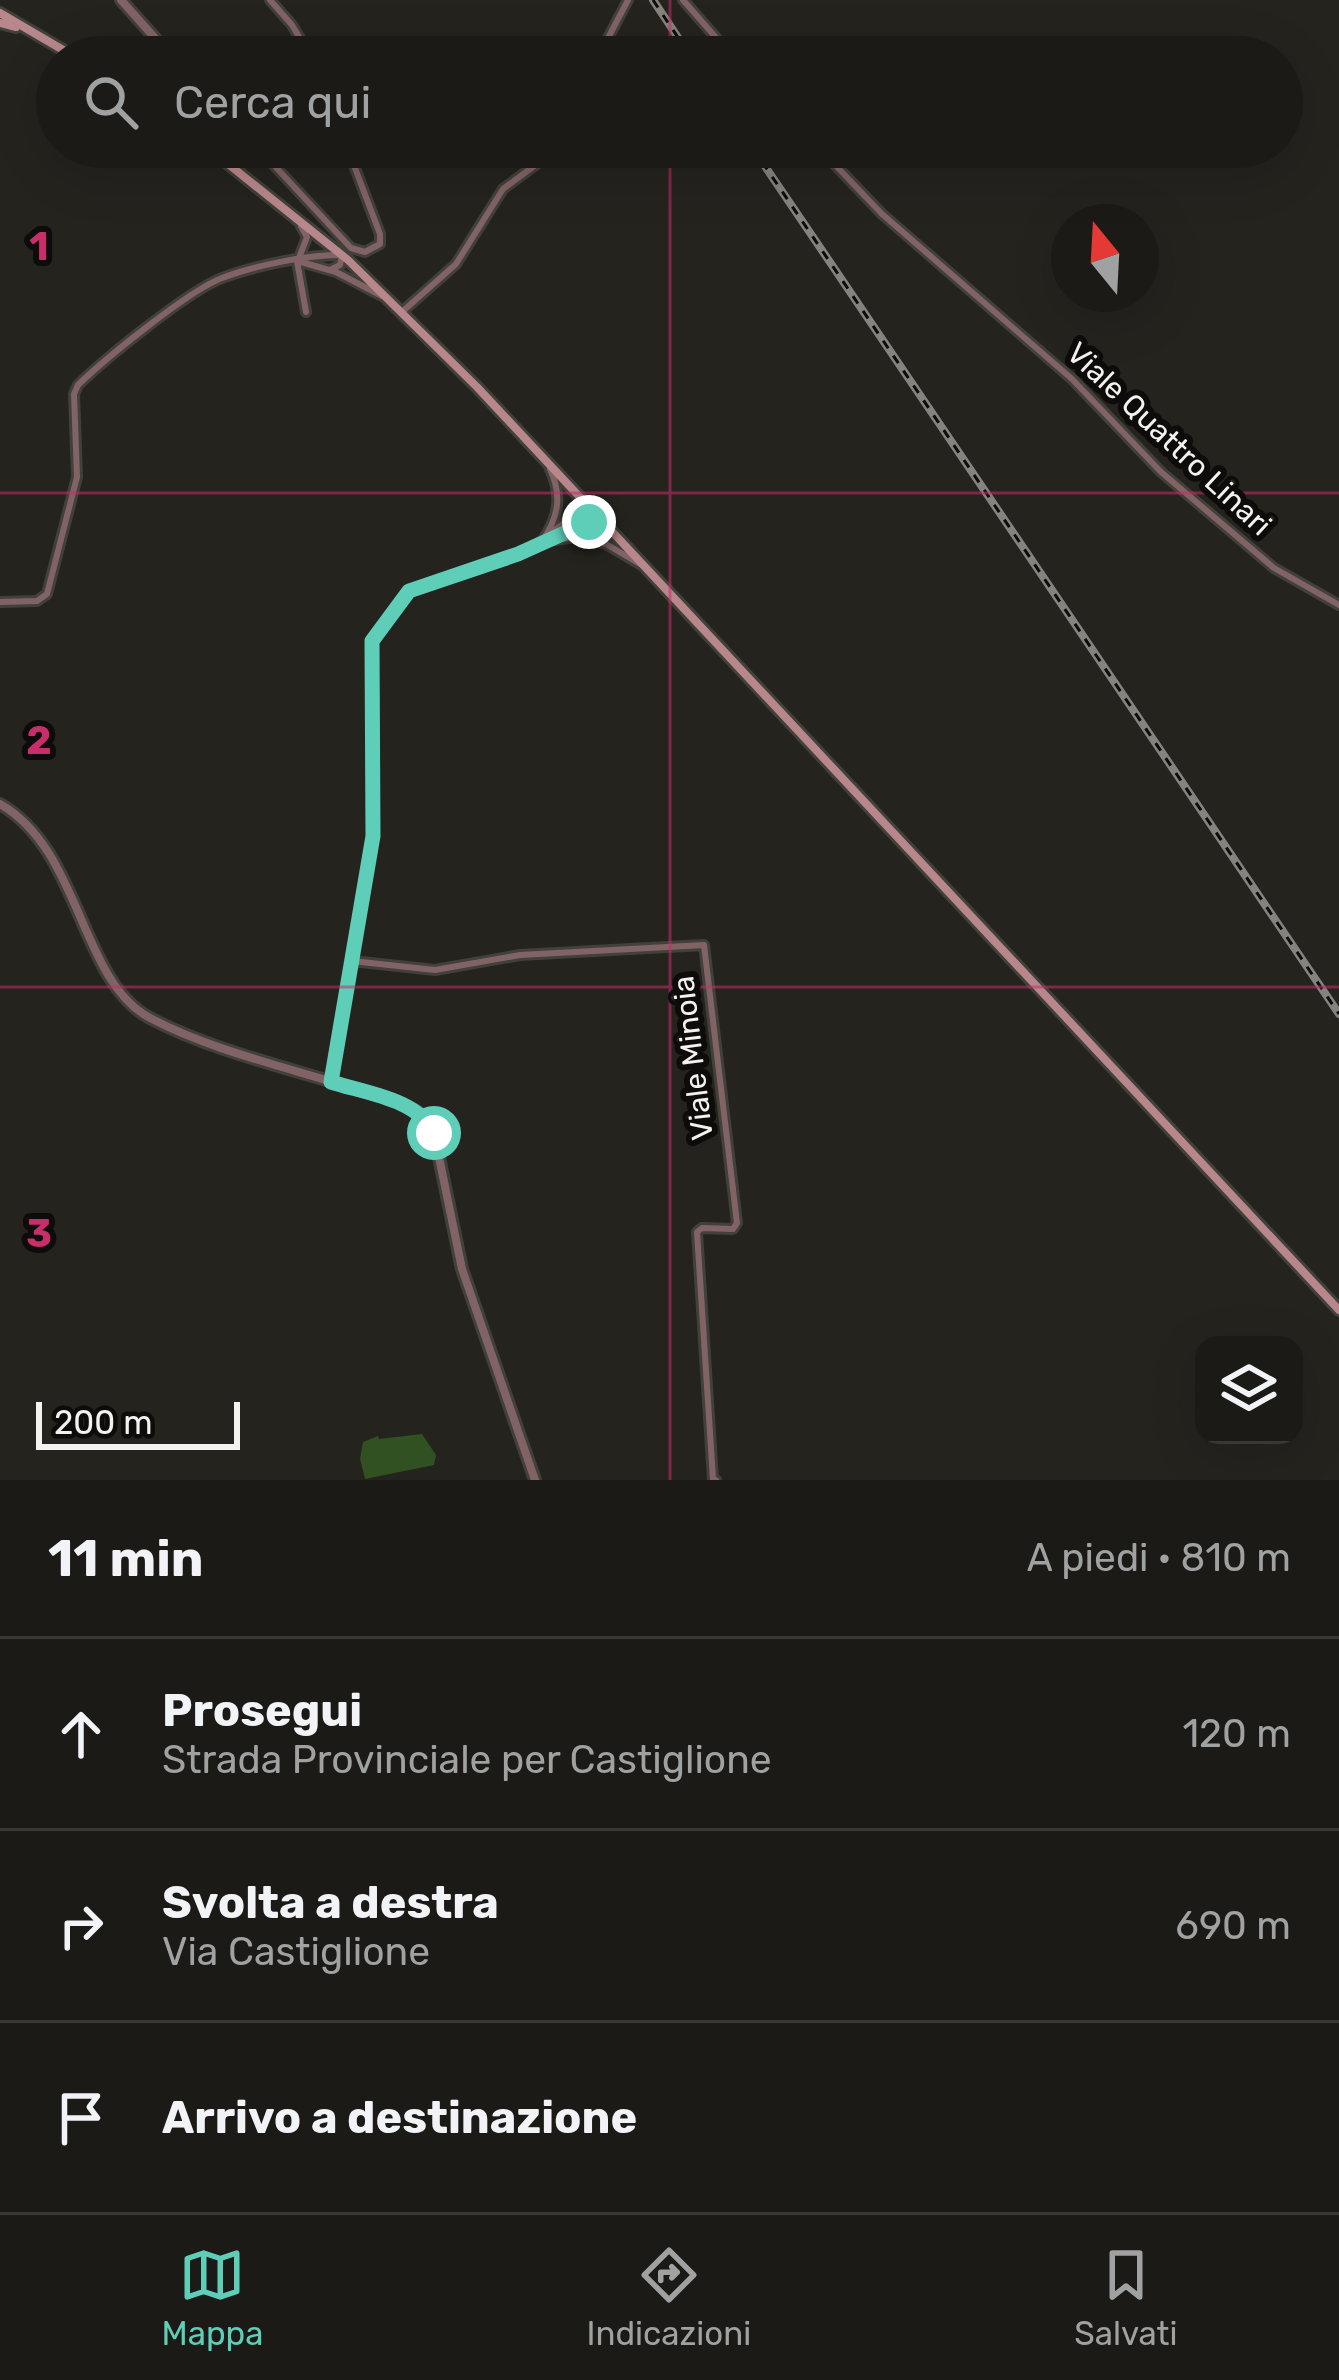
<!DOCTYPE html>
<html lang="it">
<head>
<meta charset="utf-8">
<style>
  :root { --surface:#1b1a16; --page:#24231f; --text:#f1f3f6; --muted:#a0a1a1; --line:#393835; --accent:#5eceb8 }
  body { margin:0; font-family:Rubik,sans-serif; background:var(--page); color:var(--text) }
  .controls { position:absolute; right:36px; bottom:36px; display:grid; overflow:hidden; border-radius:24px; box-shadow:0 12px 48px #0002 }
  .controls button { width:108px; height:108px; display:grid; place-items:center; padding:0; border:0; border-bottom:3px solid var(--line); background:var(--surface); color:var(--text); font:60px sans-serif }
  .compass { position:absolute; left:1051px; top:204px; width:108px; height:108px; border-radius:50%; background:var(--surface); box-shadow:0 12px 48px #0002; rotate:342deg }
  .scale { position:absolute; left:36px; bottom:30px; width:204px; box-sizing:border-box; padding-left:12px; border:6px solid #f3f2ef; border-top:0; font-size:33px; line-height:42px; white-space:nowrap; color:#f3f2ef; -webkit-text-stroke:9px #0d0c0a; paint-order:stroke }
  .stop { position:absolute; width:36px; height:36px; margin:-27px; border:9px solid #5eceb8; border-radius:50%; background:#fff }
  .stop.end { background:#5eceb8; border-color:#fff; box-shadow:0 3px 12px #0008 }
  .list { margin:0; padding:0; list-style:none }
  h2 { display:flex; justify-content:space-between; align-items:center; height:156px; margin:0; padding:0 48px; font-size:51px }
  h2 small { font-size:39px; font-weight:400; color:var(--muted) }
  .list li { display:grid; grid-template-columns:78px 1fr auto; gap:36px; align-items:center; box-sizing:border-box; height:192px; padding:0 48px; border-top:3px solid var(--line) }
  .list b { display:block; font-size:45px; white-space:nowrap }
  .list p { margin:0; font-size:39px; white-space:nowrap; color:var(--muted) }
  .list em { font-size:39px; font-style:normal; color:var(--muted) }
  .icon { flex:none; width:66px; height:66px; fill:none; stroke:currentColor; stroke-width:2; stroke-linecap:round; stroke-linejoin:round }
  .map { position:relative; flex:none; width:1339px; height:1480px; overflow:hidden }
  .search { position:absolute; background:var(--surface); box-shadow:0 12px 48px #0002; left:36px; right:36px; top:36px; height:132px; display:flex; align-items:center; gap:30px; box-sizing:border-box; padding:0 42px; border-radius:66px; color:var(--muted); font-size:45px }
  .sheet { height:732px; background:var(--surface) }
  nav { display:flex; justify-content:space-around; align-items:center; box-sizing:border-box; height:168px; border-top:3px solid var(--line); background:var(--surface); font-size:33px; color:var(--muted) }
  nav a { display:grid; justify-items:center; gap:6px }
  nav .on { color:var(--accent) }
  .map>svg:first-child { display:block }
  .green { fill:#315123 }
  .lines { fill:none; stroke-linecap:round; stroke-linejoin:round }
  .minor-casing { stroke:#41403b; stroke-width:12 }
  .tertiary-casing { stroke:#41403b; stroke-width:14 }
  .secondary-casing { stroke:#41403b; stroke-width:14 }
  .minor { stroke:#826365; stroke-width:6 }
  .tertiary { stroke:#826365; stroke-width:8 }
  .secondary { stroke:#b8878b; stroke-width:8 }
  .rail-casing { stroke:#84837f; stroke-width:8 }
  .rail { stroke:#0d0c0a; stroke-width:3; stroke-dasharray:9; stroke-linecap:butt }
  .route { stroke:#5eceb8; stroke-width:15 }
  .grid { fill:none; stroke:#c72e6a; stroke-width:3; stroke-opacity:0.55 }
  .labels { text-anchor:middle; stroke-width:12; stroke-linejoin:round; paint-order:stroke }
  .street-label { font-size:30px; fill:#f3f2ef; stroke:#0d0c0a }
  .grid-label { font-size:39px; text-anchor:middle; font-weight:bold; fill:#c72e6a; stroke:#0d0c0a; stroke-width:12; stroke-linejoin:round; paint-order:stroke }
</style>
</head>
<body>
<div class="map">
<svg width="1339" height="1480" viewBox="0 0 1339 1480">
  <rect width="100%" height="100%" fill="#24231e"/>
  <path class="green" d="M422 1434 436 1455 434 1465 365 1479 360 1459 363 1442 378 1436 379 1439Z"/>
  <g class="lines">
    <defs>
      <path id="minor" d="M270 0 292 25 311 57
        M683 0 733 57
        M598 57 628 0
        M257 147 351 248 365 252 380 244V234L347 147
        M818 147 882 214 1072 379 1161 472 1274 568 1339 605
        M299 258 307 237 301 226
        M297 261 306 312
        M301 262 336 272 382 296
        M403 311 456 264 503 189 560 147
        M551 533 571 518 595 513
        M567 536 585 527 594 515
        M543 540C559 516 562 495 550 469
        M0 602 37 601 47 594 77 477 74 394 78 385C106 358 188 291 222 278 254 266 309 254 342 255L340 265 330 270
        M352 961 435 970 520 955 704 945 737 1223 733 1229 702 1228 697 1232 713 1479 716 1480
        M331 1082 373 836 372 641 408 591 519 554 540 542 577 537 606 544 640 564"/>
      <path id="tertiary" d="M121 0 171 56
        M0 804C81 850 80 981 150 1018 208 1049 285 1067 349 1087 371 1094 398 1099 418 1112 426 1118 430 1125 434 1133L462 1269 535 1480"/>
      <path id="secondary" d="M0 13 75 57
        M0 23 16 27
        M155 57 163 45
        M170 57 171 56
        M207 147 348 260 477 387 1339 1310"/>
    </defs>
    <use href="#minor" class="minor-casing"/>
    <use href="#tertiary" class="tertiary-casing"/>
    <use href="#secondary" class="secondary-casing"/>
    <use href="#minor" class="minor"/>
    <use href="#tertiary" class="tertiary"/>
    <use href="#secondary" class="secondary"/>
    <defs>
      <path id="rail" d="M653 0 691 57
        M752 147 1339 1014"/>
    </defs>
    <use href="#rail" class="rail-casing"/>
    <use href="#rail" class="rail"/>
  </g>
  <g class="lines">
    <path class="route" d="M434 1133C418 1099 365 1093 331 1082L373 836 372 641 409 591 518 554 589 522"/>
  </g>
  <path class="grid" d="M670 0V57M670 147V1480M0 493H1339M0 987H1339"/>
  <g class="labels">
    <g class="street-label">
      <text transform="translate(1169 439) rotate(43)" y="10">Viale Quattro Linari</text>
      <text transform="translate(693 1058) rotate(-97)" y="10">Viale Minoia</text>
    </g>
  </g>
  <g class="grid-label">
    <text x="39" y="260">1</text>
    <text x="39" y="754">2</text>
    <text x="39" y="1247">3</text>
  </g>
</svg>
<div class="controls">
<button><svg class="icon" aria-label="layers" viewBox="0 0 24 24"><path d="M12 4l9 5-9 5-9-5zM3 14l9 5 9-5"/></svg></button>
</div>
<svg class="compass" viewBox="-18 -18 36 36"><path d="M0-13l5 13h-10z" fill="#e53935"/><path d="M0 13l5-13h-10z" fill="#a0a1a1"/></svg>
<div class="scale">200 m</div>
<div class="stop" style="left:434px;top:1133px"></div>
<div class="stop end" style="left:589px;top:522px"></div>
<div class="search"><svg class="icon" aria-label="search" viewBox="0 0 24 24"><circle cx="10" cy="10" r="6"/><path d="M15 15l6 6"/></svg>Cerca qui</div>
</div>
<section class="sheet">
<h2>11 min<small>A piedi · 810 m</small></h2>
<ul class="list">
<li><svg class="icon" aria-label="ahead" viewBox="0 0 24 24"><path d="M12 20V5M6 11l6-6 6 6"/></svg><div><b>Prosegui</b><p>Strada Provinciale per Castiglione</p></div><em>120 m</em></li>
<li><svg class="icon" aria-label="right" viewBox="0 0 24 24"><path d="M7 20v-9h11M14 6l5 5-5 5"/></svg><div><b>Svolta a destra</b><p>Via Castiglione</p></div><em>690 m</em></li>
<li><svg class="icon" aria-label="arrive" viewBox="0 0 24 24"><path d="M6 21V4h12l-3 4 3 4H6"/></svg><div><b>Arrivo a destinazione</b></div></li>
</ul>
</section>
<nav>
<a class="on"><svg class="icon" aria-label="map" viewBox="0 0 24 24"><path d="M3 6l6-2 6 2 6-2v14l-6 2-6-2-6 2zM9 4v14M15 6v14"/></svg>Mappa</a>
<a><svg class="icon" aria-label="directions" viewBox="0 0 24 24"><path d="M12 3l9 9-9 9-9-9zM9 14v-3h6M13 9l2 2-2 2"/></svg>Indicazioni</a>
<a><svg class="icon" aria-label="saved" viewBox="0 0 24 24"><path d="M7 4h10v16l-5-4-5 4z"/></svg>Salvati</a>
</nav>
</body>
</html>
